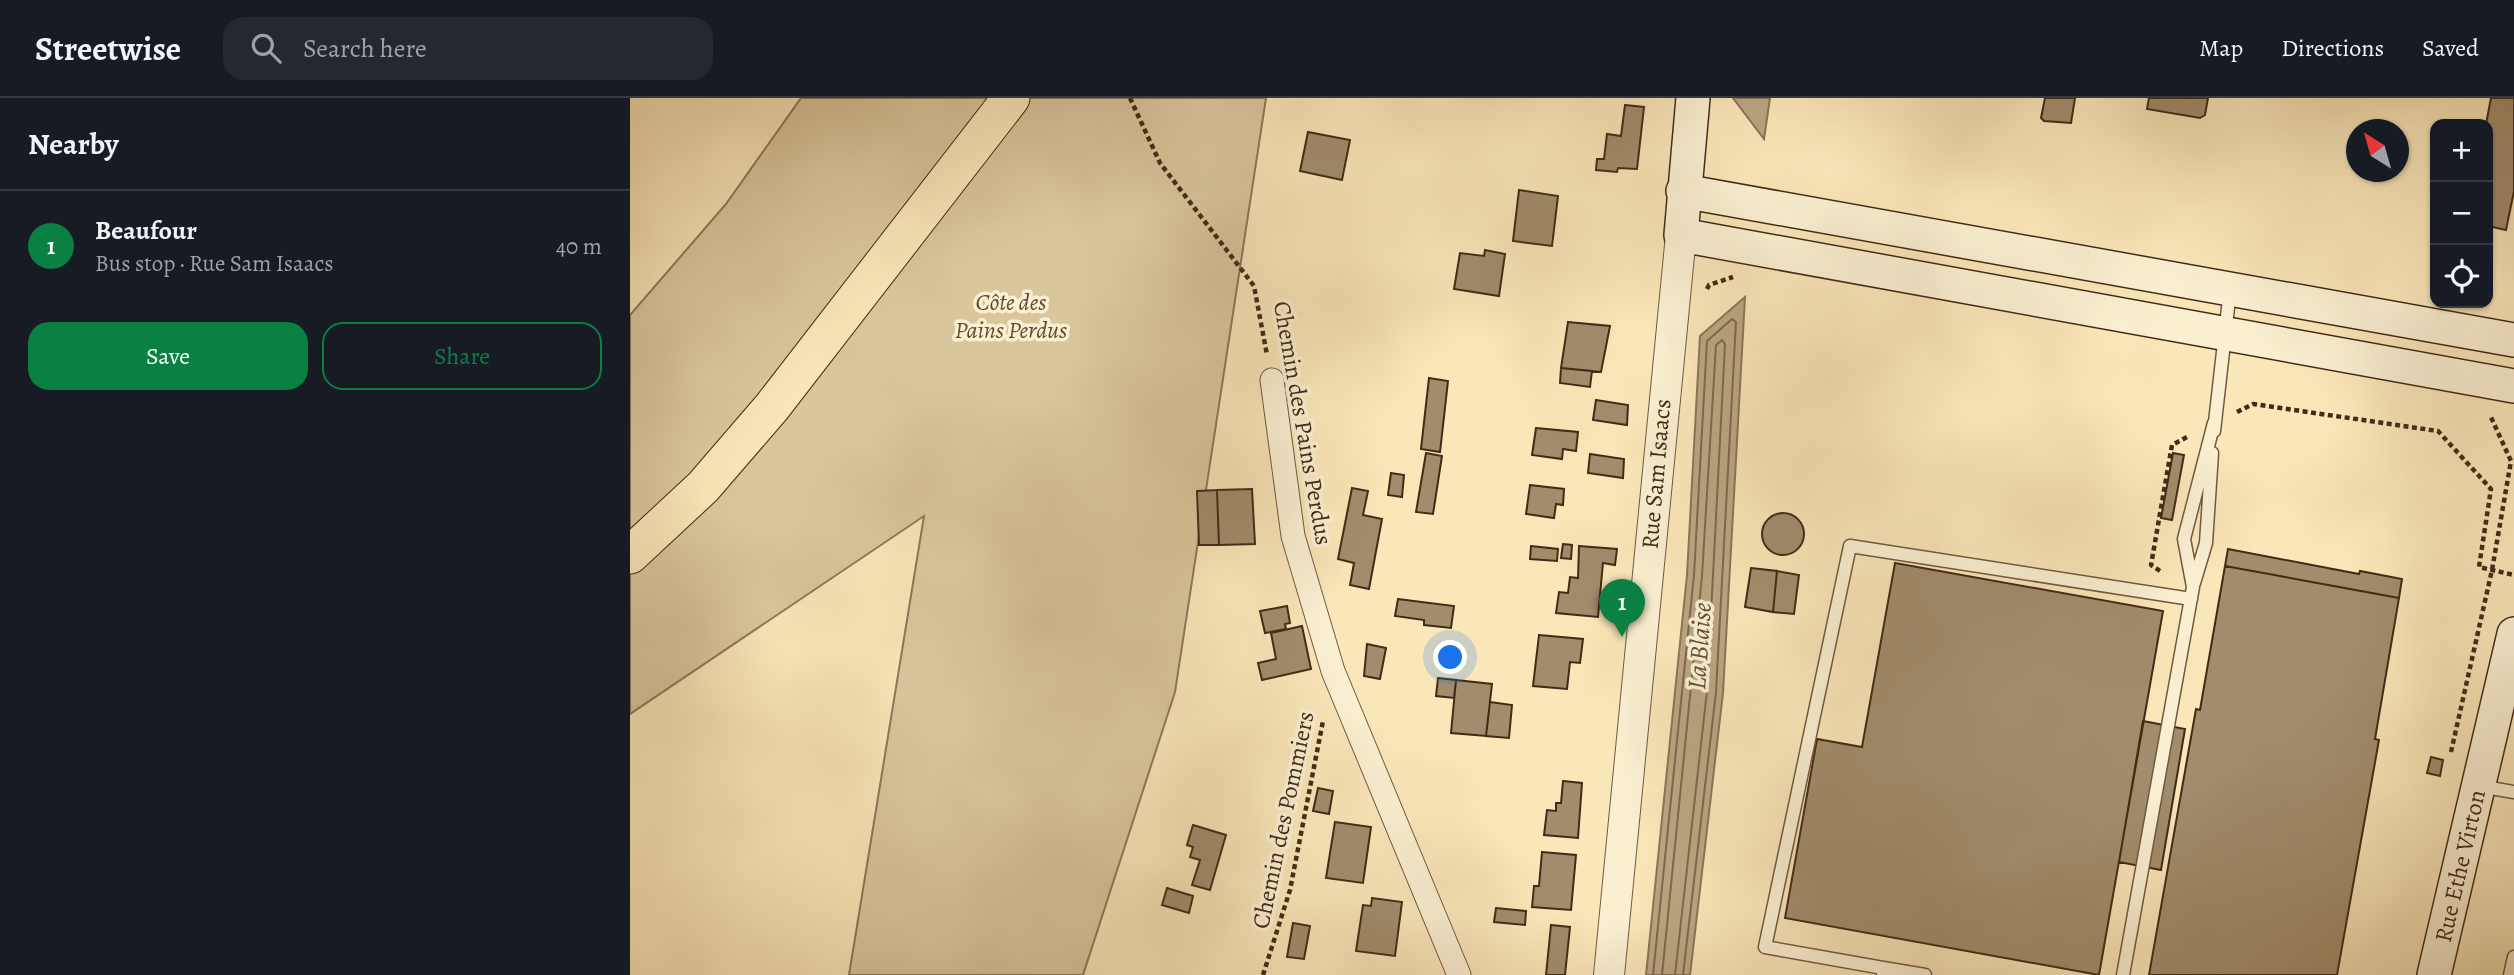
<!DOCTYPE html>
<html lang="en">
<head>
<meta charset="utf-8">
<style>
  :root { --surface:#171b24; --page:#242831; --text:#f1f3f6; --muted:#9ea1a6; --line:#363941; --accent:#0b8043 }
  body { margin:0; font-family:Alegreya,serif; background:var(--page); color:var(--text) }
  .controls { position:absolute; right:21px; top:21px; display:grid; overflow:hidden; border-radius:14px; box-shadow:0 2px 5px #0004 }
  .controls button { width:63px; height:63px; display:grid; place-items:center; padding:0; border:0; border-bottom:2px solid var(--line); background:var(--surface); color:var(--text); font:35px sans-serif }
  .compass { position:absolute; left:1716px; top:21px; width:63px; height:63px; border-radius:50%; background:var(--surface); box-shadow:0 2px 5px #0004; rotate:323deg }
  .you { position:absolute; left:821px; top:560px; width:24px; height:24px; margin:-18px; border:5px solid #fff; border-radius:50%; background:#1a73e8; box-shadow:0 0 0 10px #1a73e833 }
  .badge { display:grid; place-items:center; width:46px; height:46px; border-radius:50%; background:var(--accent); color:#fff; font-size:23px; font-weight:700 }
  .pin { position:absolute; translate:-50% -58px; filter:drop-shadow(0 2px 4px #0008) }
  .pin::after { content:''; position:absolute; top:37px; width:24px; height:21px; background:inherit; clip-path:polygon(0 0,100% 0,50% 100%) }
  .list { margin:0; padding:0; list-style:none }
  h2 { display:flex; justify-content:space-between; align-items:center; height:91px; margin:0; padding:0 28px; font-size:30px }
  h2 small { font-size:23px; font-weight:400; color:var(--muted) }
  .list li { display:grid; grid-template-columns:46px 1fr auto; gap:21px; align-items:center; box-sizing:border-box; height:112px; padding:0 28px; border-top:2px solid var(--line) }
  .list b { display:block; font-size:26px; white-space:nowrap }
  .list p { margin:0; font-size:23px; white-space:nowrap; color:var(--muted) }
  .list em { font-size:23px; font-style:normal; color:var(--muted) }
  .actions { display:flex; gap:14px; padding:21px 28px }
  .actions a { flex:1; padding:16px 0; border:2px solid var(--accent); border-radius:21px; text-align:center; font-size:24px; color:var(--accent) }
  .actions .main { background:var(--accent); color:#fff }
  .icon { flex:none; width:38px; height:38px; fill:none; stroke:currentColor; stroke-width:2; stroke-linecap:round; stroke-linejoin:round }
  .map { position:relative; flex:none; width:1884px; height:877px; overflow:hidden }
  header { display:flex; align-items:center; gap:42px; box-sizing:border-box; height:98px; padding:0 35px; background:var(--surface); border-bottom:2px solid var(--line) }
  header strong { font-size:33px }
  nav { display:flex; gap:38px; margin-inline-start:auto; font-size:24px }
  .search { width:490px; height:63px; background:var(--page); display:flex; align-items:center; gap:18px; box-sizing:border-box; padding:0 24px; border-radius:21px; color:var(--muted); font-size:26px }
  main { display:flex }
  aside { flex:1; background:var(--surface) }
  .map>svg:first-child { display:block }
  .green { fill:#dac69d; stroke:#8e785a; stroke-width:2 }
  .water { fill:#baa682; stroke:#8a7557; stroke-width:2 }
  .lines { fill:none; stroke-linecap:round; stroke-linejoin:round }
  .shore { stroke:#7e684c; stroke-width:2 }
  .building { fill:#a18c6b; stroke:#412b16; stroke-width:2 }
  .service-casing { stroke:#6f5a3f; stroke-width:15 }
  .minor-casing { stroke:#6f5a3f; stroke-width:25 }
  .tertiary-casing { stroke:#6f5a3f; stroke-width:32 }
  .secondary-casing { stroke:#412b16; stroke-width:36 }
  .primary-casing { stroke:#412b16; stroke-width:39 }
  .path { stroke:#412b16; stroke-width:4.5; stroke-dasharray:5 3.5; stroke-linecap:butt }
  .service { stroke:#fbefd2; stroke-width:12 }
  .minor { stroke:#fbefd2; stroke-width:23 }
  .tertiary { stroke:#fbefd2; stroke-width:30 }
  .secondary { stroke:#fbefd2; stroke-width:33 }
  .primary { stroke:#f9e6b9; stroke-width:37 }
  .labels { text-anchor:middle; stroke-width:7; stroke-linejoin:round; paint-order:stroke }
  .park-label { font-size:24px; font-style:italic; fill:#604a31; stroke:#fbefd2 }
  .street-label { font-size:24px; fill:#412b16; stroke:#fbefd2 }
  .water-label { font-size:26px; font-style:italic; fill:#655036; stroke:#fbefd2 }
</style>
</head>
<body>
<header>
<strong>Streetwise</strong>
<div class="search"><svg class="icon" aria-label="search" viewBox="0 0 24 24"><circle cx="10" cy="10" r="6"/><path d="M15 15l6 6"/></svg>Search here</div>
<nav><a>Map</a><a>Directions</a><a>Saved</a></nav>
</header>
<main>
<aside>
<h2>Nearby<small></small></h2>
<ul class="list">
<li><span class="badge">1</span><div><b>Beaufour</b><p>Bus stop · Rue Sam Isaacs</p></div><em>40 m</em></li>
</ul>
<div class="actions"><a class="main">Save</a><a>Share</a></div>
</aside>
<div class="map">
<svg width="1884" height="877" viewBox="0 0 1884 877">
  <rect width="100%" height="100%" fill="#f9e6b9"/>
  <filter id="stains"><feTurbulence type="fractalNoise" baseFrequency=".00286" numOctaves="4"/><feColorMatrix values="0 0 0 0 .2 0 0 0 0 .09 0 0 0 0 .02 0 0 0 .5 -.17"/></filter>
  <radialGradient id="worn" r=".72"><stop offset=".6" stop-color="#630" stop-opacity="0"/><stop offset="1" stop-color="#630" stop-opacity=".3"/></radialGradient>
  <path class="green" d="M171 0H636L545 594 453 877H219L294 418 0 616V217L96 106Z"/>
  <path class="water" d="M1103 0H1140L1134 41Z
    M1115 199 1093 595 1060 877H1016L1057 477 1070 238Z"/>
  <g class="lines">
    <path class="shore" d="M1023 877 1064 477 1077 243 1102 221 1106 224 1086 594 1053 877
      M1032 877 1072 478 1086 247 1092 242 1095 246 1077 593 1045 877"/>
  </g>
  <path class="building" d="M1415 0H1445L1441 25 1414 23 1411 20Z
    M1519 0H1578L1575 17 1570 20 1517 11Z
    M1861 0H1884V93L1876 132 1858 128 1856 26Z
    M995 7 1014 9 1007 71 988 70 987 74 966 72 967 61H974L977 36 991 38Z
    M678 34 720 42 712 82 670 73Z
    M889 92 928 98 922 148 883 143Z
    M855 152 875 156 869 198 824 191 830 155 854 158Z
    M938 224 980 228 971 274 931 270Z
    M931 270 962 273 960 289 930 285Z
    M799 280 818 283 810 354 791 351Z
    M966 302 998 307 997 327 963 322Z
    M906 330 948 334 946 353 933 351 932 361 902 357Z
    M796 355 812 358 803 416 786 414Z
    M1543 355 1554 357 1542 422 1531 420Z
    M960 356 994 361 993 380 958 375Z
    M761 375 774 377 772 399 758 397Z
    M900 387 934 391 933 407 926 406 924 420 896 416Z
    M722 390 738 393 733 417 752 421 739 491 720 487 724 465 708 461Z
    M622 391 625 446 589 447 587 392Z
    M587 392 589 447H569L567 393Z
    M1132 436a21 21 0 1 1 42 0a21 21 0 1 1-42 0Z
    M933 446 942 447 941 461 931 460Z
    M901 448 928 451 927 463 900 461Z
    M949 448 987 451 985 467 973 465 968 519 926 515 929 494 938 495 940 479 948 480Z
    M1598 451 1729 476 1730 473 1772 481 1769 500 1595 468Z
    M1265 465 1533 513 1469 877 1155 820 1187 641 1232 649Z
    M1595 468 1769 500 1745 641 1749 642 1707 877H1519L1566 611 1570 612Z
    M1121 470 1147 473 1143 514 1115 509Z
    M1147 473 1169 477 1164 516 1143 514Z
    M768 501 824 508 821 530 794 527V522L765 518Z
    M657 508 660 525 655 526 656 531 635 535 630 513Z
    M672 528 681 571 632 582 628 565 646 561 641 535Z
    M909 537 953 541 950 565 940 564 937 591 903 588Z
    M737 546 756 550 750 581 734 578Z
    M808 580 826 582 824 600 806 598Z
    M826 582 862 586 856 638 821 635Z
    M860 604 882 607 879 640 856 638Z
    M1513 623 1555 631 1531 772 1489 764Z
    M1801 659 1813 662 1810 678 1797 675Z
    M933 683 952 685 948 740 914 737 917 712 926 713V705H931Z
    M688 690 703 693 699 716 683 713Z
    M705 724 741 729 733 785 696 780Z
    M563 727 596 737 580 792 562 787 570 762 560 759 563 749 557 747Z
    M912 754 946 757 941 812 902 809 904 788H909Z
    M537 790 563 798 559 815 532 807Z
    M742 800 772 804 765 858 726 853 733 807 741 808Z
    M866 810 896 813 895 827 864 824Z
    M663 825 680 828 674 861 657 859Z
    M921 827 940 829 935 877H916Z"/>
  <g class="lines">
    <defs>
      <path id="service" d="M1584 333 1600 192
        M1564 485 1576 445 1582 355
        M1849 688 1884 694
        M1253 870 1135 849 1220 448 1561 501
        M1253 876V870L1295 877
        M1493 877 1563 489 1554 441 1584 325
        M1880 877 1884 859"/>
      <path id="minor" d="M642 282 663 438 703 573 829 877"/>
      <path id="tertiary" d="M979 877 1051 137"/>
      <path id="secondary" d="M1063 0 1051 137 1884 288
        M1053 93 1884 242
        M1804 877 1884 536"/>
      <path id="primary" d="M0 457 73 389 142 309 381 0"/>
    </defs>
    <use href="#service" class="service-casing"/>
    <use href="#minor" class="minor-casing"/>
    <use href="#tertiary" class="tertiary-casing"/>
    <use href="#secondary" class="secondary-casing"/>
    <use href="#primary" class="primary-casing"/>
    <path class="path" d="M500 0 530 65 624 188 637 257
      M1077 191 1079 187 1103 179
      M1607 314 1623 306 1808 333 1861 391 1849 469 1884 477
      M1530 473 1521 467 1542 347 1559 338
      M1821 654 1862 472 1881 363 1860 317
      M633 877 660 792 693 623"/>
    <use href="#service" class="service"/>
    <use href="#minor" class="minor"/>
    <use href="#tertiary" class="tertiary"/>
    <use href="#secondary" class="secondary"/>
    <use href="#primary" class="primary"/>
  </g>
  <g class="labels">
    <g class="park-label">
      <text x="381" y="212">Côte des<tspan x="381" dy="28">Pains Perdus</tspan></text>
    </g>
    <g class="street-label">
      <text transform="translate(673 325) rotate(80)" y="8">Chemin des Pains Perdus</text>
      <text transform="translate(1026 376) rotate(-85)" y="8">Rue Sam Isaacs</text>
      <text transform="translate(653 722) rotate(-78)" y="8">Chemin des Pommiers</text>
      <text transform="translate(1830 768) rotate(-77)" y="8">Rue Ethe Virton</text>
    </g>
    <g class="water-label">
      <text transform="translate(1069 548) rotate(-86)" y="9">La Blaise</text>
    </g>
  </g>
  <rect width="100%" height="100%" filter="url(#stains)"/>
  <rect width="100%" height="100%" fill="url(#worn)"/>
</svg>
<div class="controls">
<button>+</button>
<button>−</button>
<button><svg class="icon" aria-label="locate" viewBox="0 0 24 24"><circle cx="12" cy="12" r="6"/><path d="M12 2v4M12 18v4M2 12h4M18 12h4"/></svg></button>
</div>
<svg class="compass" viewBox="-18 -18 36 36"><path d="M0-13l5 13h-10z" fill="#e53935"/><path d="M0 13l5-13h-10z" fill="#9ea1a6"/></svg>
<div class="you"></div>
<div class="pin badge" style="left:992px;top:539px">1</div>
</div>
</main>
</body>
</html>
